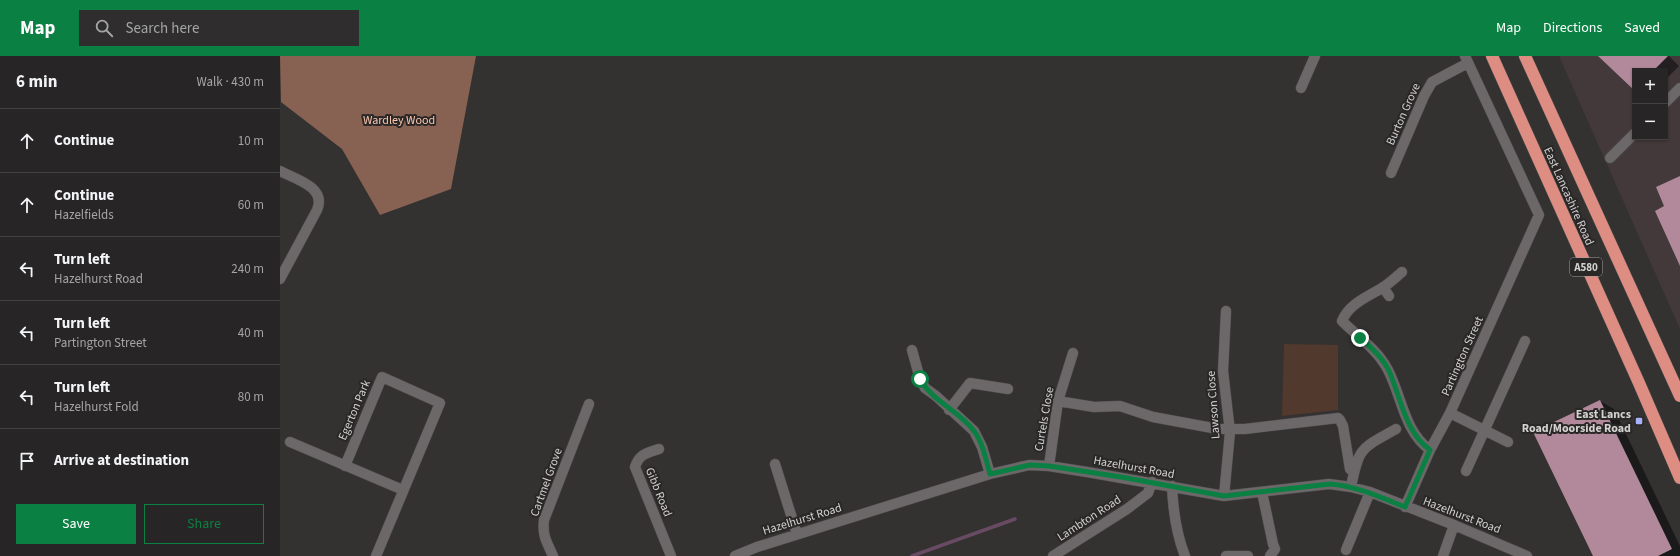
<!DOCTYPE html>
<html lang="en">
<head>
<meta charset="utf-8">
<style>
  :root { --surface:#272525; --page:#2f2d2d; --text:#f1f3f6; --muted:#a4a5a7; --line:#434242; --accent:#0b8043 }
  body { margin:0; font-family:"Source Sans 3",sans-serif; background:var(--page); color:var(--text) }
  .controls { position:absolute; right:12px; top:12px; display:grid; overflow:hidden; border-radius:0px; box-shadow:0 1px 3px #0004 }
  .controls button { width:36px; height:36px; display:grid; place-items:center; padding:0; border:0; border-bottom:1px solid var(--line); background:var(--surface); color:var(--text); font:20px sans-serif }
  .stop { position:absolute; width:12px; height:12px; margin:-9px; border:3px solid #0b8043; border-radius:50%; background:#fff }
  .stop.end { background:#0b8043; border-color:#fff; box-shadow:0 1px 4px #0008 }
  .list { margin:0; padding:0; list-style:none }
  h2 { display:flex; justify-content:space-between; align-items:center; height:52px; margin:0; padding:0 16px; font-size:17px }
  h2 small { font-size:13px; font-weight:400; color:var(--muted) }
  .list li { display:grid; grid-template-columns:26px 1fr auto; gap:12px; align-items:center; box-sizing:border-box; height:64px; padding:0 16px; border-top:1px solid var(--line) }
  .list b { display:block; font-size:15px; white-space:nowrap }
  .list p { margin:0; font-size:13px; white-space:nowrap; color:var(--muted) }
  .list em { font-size:13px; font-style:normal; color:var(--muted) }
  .actions { display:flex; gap:8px; padding:12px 16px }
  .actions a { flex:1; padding:9px 0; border:1px solid var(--accent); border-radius:0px; text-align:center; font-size:14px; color:var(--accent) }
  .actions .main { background:var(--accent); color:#fff }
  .icon { flex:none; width:22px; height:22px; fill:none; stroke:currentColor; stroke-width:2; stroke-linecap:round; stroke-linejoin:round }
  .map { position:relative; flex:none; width:1400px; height:500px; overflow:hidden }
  header { display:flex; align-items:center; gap:24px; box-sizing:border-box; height:56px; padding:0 20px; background:var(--accent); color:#fff }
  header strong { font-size:19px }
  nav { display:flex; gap:22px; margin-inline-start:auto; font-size:14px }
  .search { width:280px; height:36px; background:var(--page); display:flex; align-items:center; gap:10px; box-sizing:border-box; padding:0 14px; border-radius:0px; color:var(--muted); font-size:15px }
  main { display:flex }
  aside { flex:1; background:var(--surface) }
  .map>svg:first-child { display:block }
  .built { fill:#43393a; fill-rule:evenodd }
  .green { fill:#52392d }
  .forest { fill:#876252 }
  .shadow { fill:#0007 }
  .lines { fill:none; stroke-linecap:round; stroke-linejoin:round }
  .stream { stroke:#684b63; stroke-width:3.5 }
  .building { fill:#b1899a }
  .minor-casing { stroke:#4f4d4d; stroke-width:11 }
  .highway-casing { stroke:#4f4d4d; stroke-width:13 }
  .minor { stroke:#6c6869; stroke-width:10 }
  .highway { stroke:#de8d83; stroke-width:12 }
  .route { stroke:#0b8043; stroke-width:5 }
  .poi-dot { fill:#a7b1fc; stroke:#2a2727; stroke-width:1.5 }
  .labels { text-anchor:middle; stroke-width:4; stroke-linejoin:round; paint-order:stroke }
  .shield { fill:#2a2727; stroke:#a09e9e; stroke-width:1 }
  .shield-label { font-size:11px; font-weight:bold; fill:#d3d1d1 }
  .street-label { font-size:12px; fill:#d3d1d1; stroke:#2a2727 }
  .park-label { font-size:12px; fill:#fbc7b0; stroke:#2a2727 }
  .poi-label { font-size:12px; font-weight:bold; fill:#d3d1d1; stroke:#2a2727; text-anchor:end }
</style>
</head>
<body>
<header>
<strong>Map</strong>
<div class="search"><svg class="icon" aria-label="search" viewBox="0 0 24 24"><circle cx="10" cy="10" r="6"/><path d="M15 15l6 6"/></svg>Search here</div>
<nav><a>Map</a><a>Directions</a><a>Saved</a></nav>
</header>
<main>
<aside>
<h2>6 min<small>Walk · 430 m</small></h2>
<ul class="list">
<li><svg class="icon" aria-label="ahead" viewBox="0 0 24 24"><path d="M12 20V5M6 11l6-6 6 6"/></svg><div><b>Continue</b></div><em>10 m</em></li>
<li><svg class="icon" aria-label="ahead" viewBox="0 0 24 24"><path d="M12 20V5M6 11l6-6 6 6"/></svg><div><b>Continue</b><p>Hazelfields</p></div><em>60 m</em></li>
<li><svg class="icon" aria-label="left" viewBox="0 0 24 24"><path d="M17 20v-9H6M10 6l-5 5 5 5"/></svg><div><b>Turn left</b><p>Hazelhurst Road</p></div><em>240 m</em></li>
<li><svg class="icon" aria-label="left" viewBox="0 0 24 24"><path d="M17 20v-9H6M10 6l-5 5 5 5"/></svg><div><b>Turn left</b><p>Partington Street</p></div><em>40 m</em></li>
<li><svg class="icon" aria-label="left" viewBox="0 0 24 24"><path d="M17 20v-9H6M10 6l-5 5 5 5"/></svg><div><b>Turn left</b><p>Hazelhurst Fold</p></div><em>80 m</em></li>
<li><svg class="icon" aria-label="arrive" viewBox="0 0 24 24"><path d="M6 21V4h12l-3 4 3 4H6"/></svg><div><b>Arrive at destination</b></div></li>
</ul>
<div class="actions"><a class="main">Save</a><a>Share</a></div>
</aside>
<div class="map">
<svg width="1400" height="500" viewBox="0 0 1400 500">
  <rect width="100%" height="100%" fill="#343131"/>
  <path class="built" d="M1279 0H1400V273ZM1355 15H1385V81H1355Z"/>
  <path class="green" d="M1004 288 1058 289V354L1002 360Z"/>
  <path class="forest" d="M0 0H196L171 133 100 159 62 93 1 46Z"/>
  <path class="shadow" d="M1320 0H1389L1399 10 1385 24V15H1355V34Z
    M1320 345 1334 353 1400 490V500H1314Z"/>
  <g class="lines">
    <path class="stream" d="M632 500 735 463"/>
  </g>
  <path class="building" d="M1318 0H1388L1373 15H1355V35Z
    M1400 120V210L1375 155 1384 150 1376 131Z
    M1320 344 1392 493 1378 500H1313L1253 376Z"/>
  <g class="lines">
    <defs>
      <path id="minor" d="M1021 32 1035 0
        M1385 47 1400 32
        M1330 102 1355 77
        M0 115C15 123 47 131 37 154L0 223
        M1111 117 1144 40 1152 26 1188 7
        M1122 216C1116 221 1111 226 1105 230 1090 240 1069 247 1062 265 1078 281 1097 293 1108 314 1122 341 1124 375 1150 394
        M1103 231 1109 240
        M632 294 640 323 645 332 656 340 694 375 702 391 710 418
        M778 345 814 351 840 350 873 361 938 373H965L1058 362 1060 364 1063 370 1070 413 1074 416
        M669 354 690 327 728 333
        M1170 357 1228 386
        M10 386 123 434
        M379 393C367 397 359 398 355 411L391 500
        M495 408 517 478
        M65 410 102 321 160 347 96 500
        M769 410 778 345 793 297
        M1186 415 1245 285
        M892 430C893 455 896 477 905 500
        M1071 431C1079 390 1081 393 1116 373
        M982 436 993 488 995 493 990 500
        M944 440 950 376 943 315 946 255
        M1125 451 1150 394 1170 357 1259 159 1185 0
        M1066 494 1090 436
        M273 500C267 486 262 480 264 464L309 348
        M455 500 477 491 710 418 749 409 769 410 807 416 944 440 1049 428 1071 431 1090 436 1174 469 1247 500
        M773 500 847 453 868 437 872 426
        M946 500H968
        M1163 500 1174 469"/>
      <path id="highway" d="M1212 0 1359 327 1400 422
        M1245 0 1400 340"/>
    </defs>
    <use href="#minor" class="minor-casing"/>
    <use href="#highway" class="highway-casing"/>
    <use href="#minor" class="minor"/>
    <use href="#highway" class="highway"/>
  </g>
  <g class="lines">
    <path class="route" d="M640 323C652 345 679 355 694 375 703 387 706 404 710 418L750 409 769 410 841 421 944 440 1050 428C1076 430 1100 441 1125 451L1150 394C1125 376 1121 342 1109 315 1103 302 1091 291 1080 282"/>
  </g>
  <rect class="poi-dot" x="1355" y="361" width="8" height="8" rx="2"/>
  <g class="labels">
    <rect class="shield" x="1290" y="202" width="32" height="18" rx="3"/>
    <g class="shield-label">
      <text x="1306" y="215">A580</text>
    </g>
    <g class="street-label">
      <text transform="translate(1123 58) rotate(-66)" y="4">Burton Grove</text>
      <text transform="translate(1289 140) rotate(66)" y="4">East Lancashire Road</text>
      <text transform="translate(1182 300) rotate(-66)" y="4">Partington Street</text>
      <text transform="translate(933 349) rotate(-94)" y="4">Lawson Close</text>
      <text transform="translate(74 354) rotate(-67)" y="4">Egerton Park</text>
      <text transform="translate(764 363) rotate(-80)" y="4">Curtels Close</text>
      <text transform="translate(854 411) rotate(10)" y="4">Hazelhurst Road</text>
      <text transform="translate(266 426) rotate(-70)" y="4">Cartmel Grove</text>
      <text transform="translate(379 436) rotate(68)" y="4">Gibb Road</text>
      <text transform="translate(1182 459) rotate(21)" y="4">Hazelhurst Road</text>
      <text transform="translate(809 462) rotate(-33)" y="4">Lambton Road</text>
      <text transform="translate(522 463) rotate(-17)" y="4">Hazelhurst Road</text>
    </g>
    <g class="park-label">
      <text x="119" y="68">Wardley Wood</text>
    </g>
    <g class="poi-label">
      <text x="1351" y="362">East Lancs<tspan x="1351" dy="14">Road/Moorside Road</tspan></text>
    </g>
  </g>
</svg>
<div class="controls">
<button>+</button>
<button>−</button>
</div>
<div class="stop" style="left:640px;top:323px"></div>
<div class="stop end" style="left:1080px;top:282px"></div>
</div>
</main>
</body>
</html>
